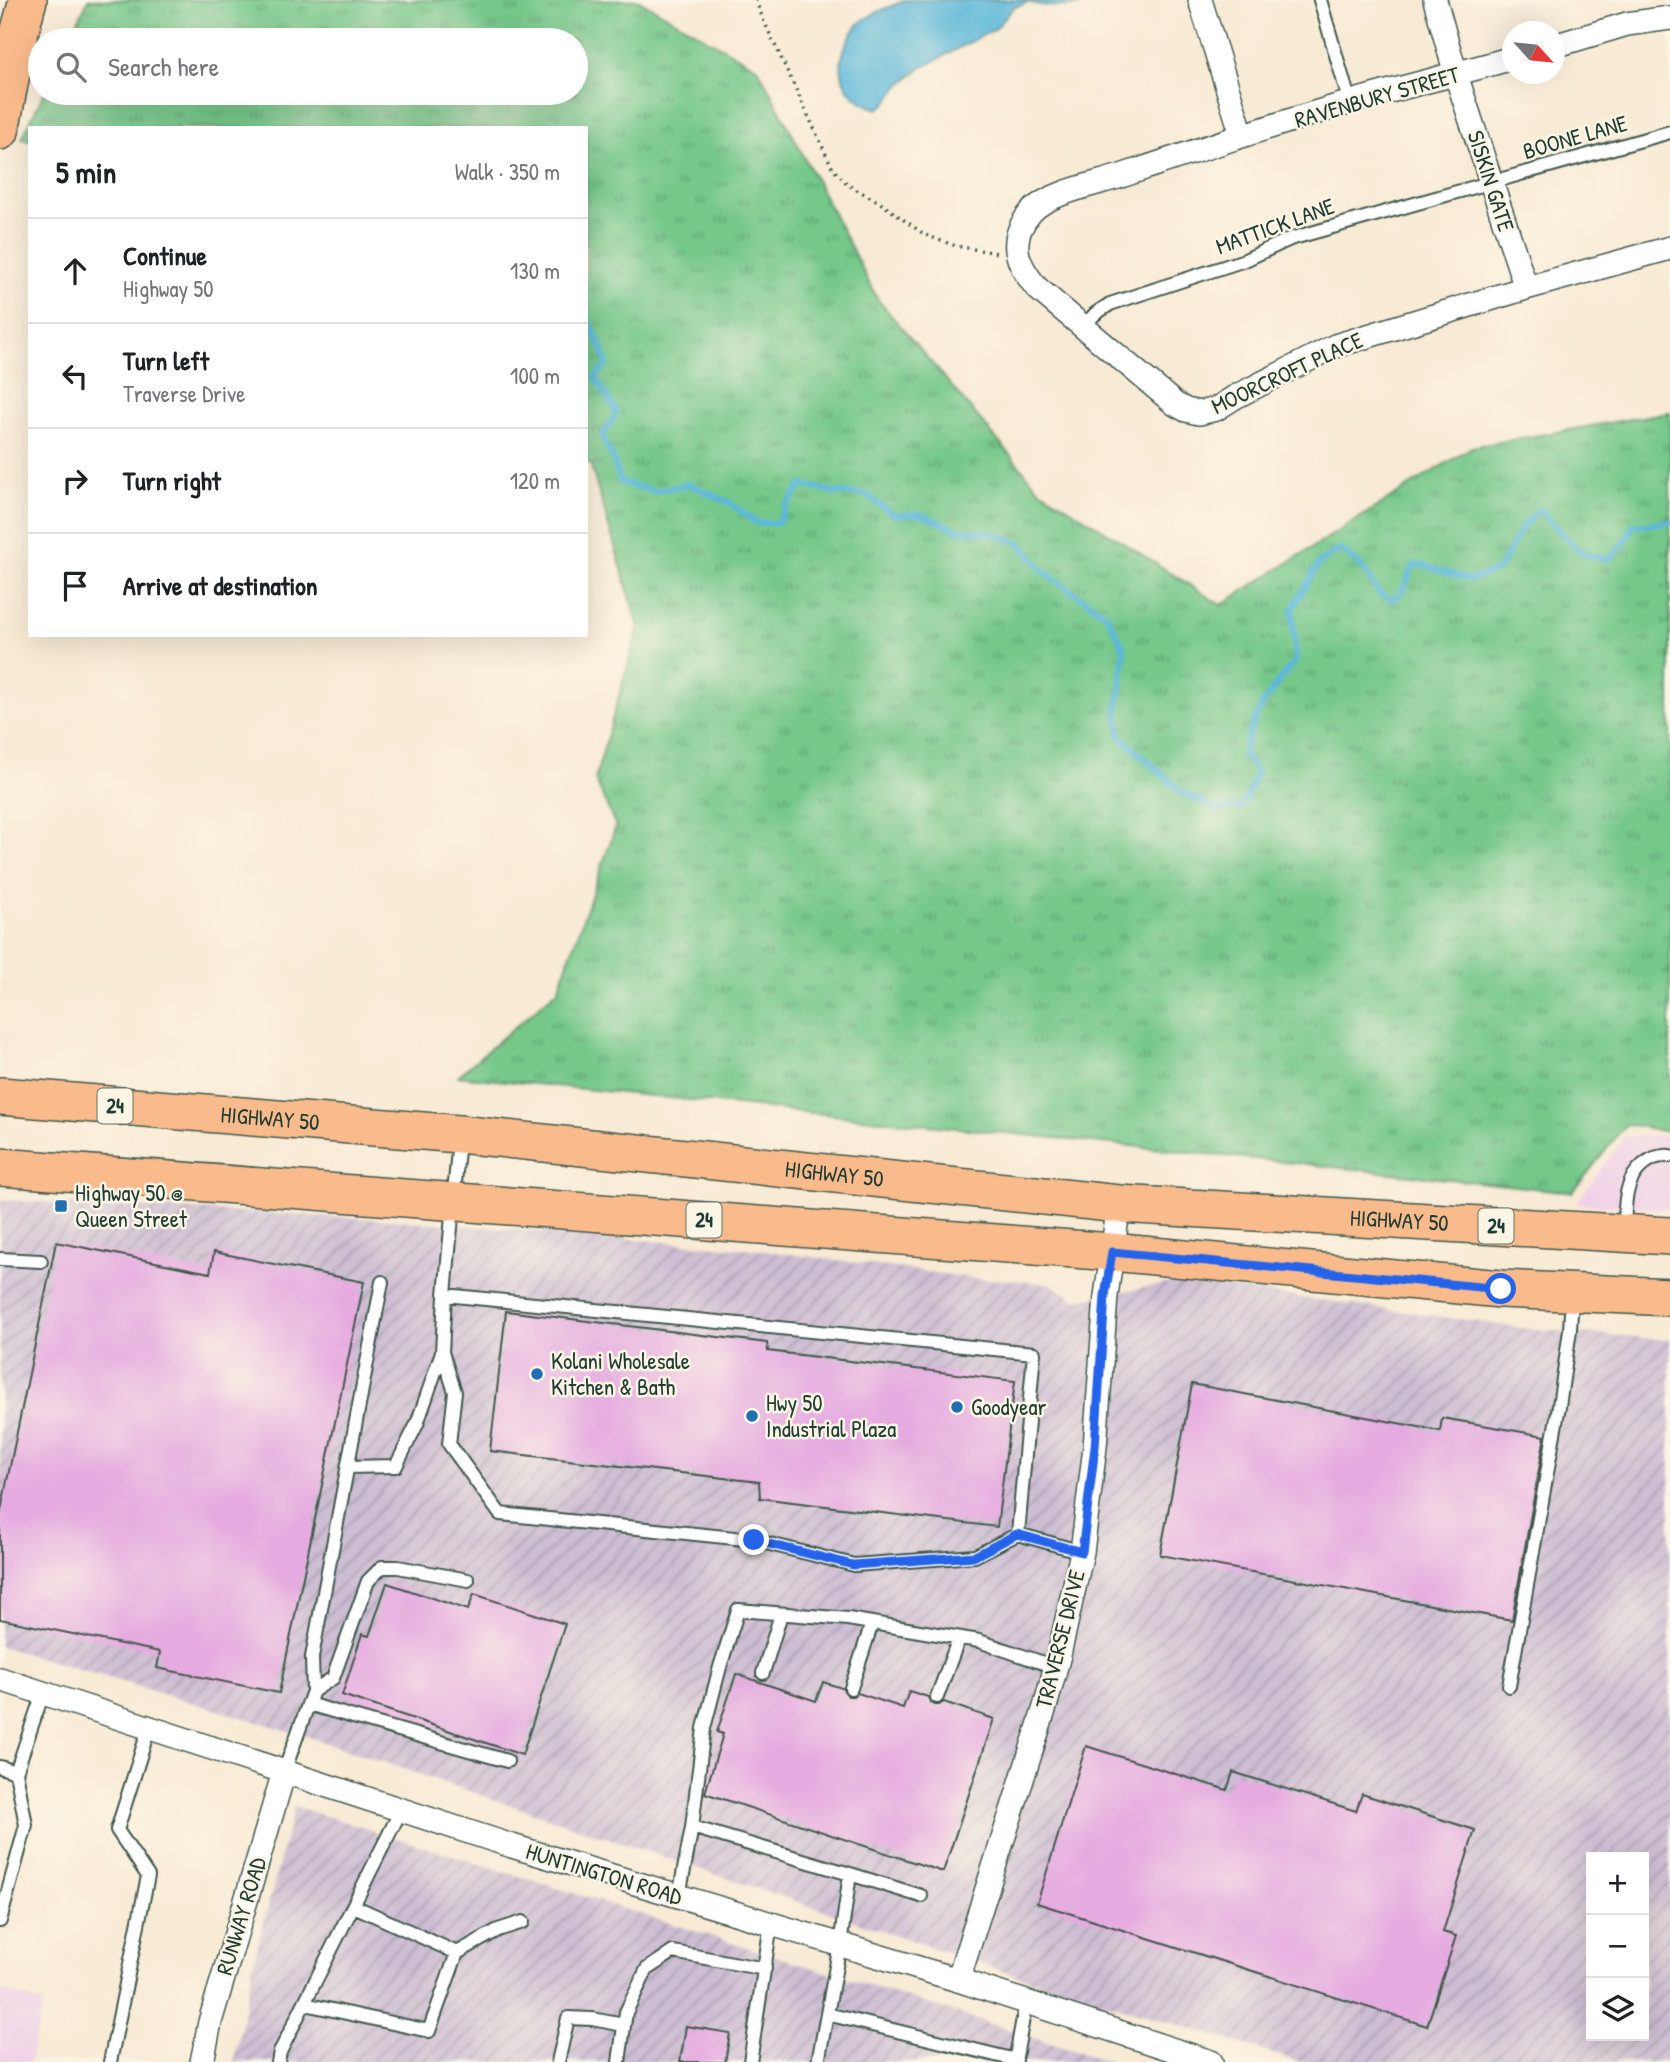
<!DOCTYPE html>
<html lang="en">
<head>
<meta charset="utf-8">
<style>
  :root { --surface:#fff; --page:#f2f2f2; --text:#202124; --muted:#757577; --line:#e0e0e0 }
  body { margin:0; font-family:"Patrick Hand",sans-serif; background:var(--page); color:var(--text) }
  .controls { position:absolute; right:21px; bottom:21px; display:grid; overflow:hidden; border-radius:0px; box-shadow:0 7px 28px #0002 }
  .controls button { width:63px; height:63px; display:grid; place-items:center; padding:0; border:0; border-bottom:2px solid var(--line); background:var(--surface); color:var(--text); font:35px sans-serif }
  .compass { position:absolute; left:1502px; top:21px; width:63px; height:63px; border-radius:50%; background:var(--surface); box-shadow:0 7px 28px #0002; rotate:117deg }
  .stop { position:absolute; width:21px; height:21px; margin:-16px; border:5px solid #2563eb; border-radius:50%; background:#fff }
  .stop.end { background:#2563eb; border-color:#fff; box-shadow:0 2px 7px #0008 }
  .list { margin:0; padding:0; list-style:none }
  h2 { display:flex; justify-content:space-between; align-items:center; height:91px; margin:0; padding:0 28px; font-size:30px }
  h2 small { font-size:23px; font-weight:400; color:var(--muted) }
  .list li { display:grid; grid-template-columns:46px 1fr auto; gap:21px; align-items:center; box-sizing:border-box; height:105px; padding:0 28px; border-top:2px solid var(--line) }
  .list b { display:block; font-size:26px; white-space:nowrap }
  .list p { margin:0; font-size:23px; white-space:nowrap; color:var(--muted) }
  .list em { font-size:23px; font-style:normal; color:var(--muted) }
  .icon { flex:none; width:38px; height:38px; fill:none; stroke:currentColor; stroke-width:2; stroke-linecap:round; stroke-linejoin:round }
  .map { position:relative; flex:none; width:1670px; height:2062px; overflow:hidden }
  .search { position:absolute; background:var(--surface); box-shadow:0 7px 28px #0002; left:28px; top:28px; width:560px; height:77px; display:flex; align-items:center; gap:18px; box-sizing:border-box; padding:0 24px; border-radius:38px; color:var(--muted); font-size:26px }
  .panel { position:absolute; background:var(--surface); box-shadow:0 7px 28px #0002; left:28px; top:126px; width:560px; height:511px; border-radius:0px }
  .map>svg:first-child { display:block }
  .built { fill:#efd0e7 }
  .industrial { fill:url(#industrial-furrows); fill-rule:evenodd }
  .grass { fill:url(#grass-tufts); stroke:#4a825f; stroke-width:2 }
  .water { fill:#5bb8d9; stroke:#3d7a86; stroke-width:2 }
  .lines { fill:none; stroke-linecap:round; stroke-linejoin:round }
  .stream { stroke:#5bb8d9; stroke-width:6 }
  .building { fill:#e5abe0 }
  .lane-casing { stroke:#40574c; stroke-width:16 }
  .street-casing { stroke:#40574c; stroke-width:26 }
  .primary-casing { stroke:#40574c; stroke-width:40 }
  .path { stroke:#40574c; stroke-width:3.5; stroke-dasharray:2 5; stroke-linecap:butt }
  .lane { stroke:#fff; stroke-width:12 }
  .street { stroke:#fff; stroke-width:23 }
  .primary { stroke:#fabb8c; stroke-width:37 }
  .route { stroke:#2563eb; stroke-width:9 }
  .poi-dot { fill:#1f6fb2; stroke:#fcf5e5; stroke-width:2.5 }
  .labels { text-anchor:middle; stroke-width:5; stroke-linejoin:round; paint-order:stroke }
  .shield { fill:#fcf5e5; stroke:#617469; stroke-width:2 }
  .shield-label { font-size:21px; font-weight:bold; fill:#1f3d34 }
  .street-label { font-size:23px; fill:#1f3d34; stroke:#fcf5e5 }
  .poi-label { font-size:23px; fill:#1f3d34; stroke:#fcf5e5; text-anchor:start }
</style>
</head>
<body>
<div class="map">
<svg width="1670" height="2062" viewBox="0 0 1670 2062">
  <defs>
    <pattern id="industrial-furrows" width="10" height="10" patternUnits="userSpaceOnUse" patternTransform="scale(1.75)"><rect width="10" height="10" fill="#cdbed3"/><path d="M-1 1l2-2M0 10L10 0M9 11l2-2" fill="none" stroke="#a69cac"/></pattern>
    <pattern id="grass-tufts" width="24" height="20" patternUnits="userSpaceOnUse" patternTransform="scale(1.75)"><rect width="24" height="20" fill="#74c78a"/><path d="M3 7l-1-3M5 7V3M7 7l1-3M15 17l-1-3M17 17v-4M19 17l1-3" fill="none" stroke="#5fa372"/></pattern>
  </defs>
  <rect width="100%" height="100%" fill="#fcf5e5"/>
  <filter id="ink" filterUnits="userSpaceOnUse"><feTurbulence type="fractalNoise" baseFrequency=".0143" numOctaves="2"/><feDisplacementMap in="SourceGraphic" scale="14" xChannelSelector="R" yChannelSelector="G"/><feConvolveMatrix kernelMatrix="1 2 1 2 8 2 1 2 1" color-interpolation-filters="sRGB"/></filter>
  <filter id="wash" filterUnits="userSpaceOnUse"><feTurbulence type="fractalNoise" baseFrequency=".00686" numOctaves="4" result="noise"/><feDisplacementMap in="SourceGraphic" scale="28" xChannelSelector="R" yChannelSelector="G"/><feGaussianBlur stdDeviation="1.57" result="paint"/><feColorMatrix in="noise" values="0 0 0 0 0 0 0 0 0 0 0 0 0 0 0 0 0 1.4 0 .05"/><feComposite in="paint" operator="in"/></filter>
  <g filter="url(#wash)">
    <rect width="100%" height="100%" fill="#f8ead4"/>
    <path class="built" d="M1625 1136H1670V1209L1576 1204Z
      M0 1989 43 2004 30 2062H0Z"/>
    <path class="industrial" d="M0 1200 396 1220 751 1249 980 1279 1014 1280 1051 1284 1076 1300 1171 1283 1224 1287 1523 1328 1670 1340V2062H1300L999 1970 309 1737 0 1646ZM1591 1857H1644V2036H1591Z
      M294 1806 817 1969 1110 2062H234L253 1964Z"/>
    <path class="grass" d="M88 0H639L758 68 878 300 1039 489 1221 605 1472 447 1670 412V1132L1626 1124 1573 1192 458 1076 558 990 616 826 595 779 639 627 591 466 586 459V128H30V141L22 138 44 93H576V40H69Z"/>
    <path class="water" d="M906 0H1099C1077 8 1050 8 1028 2L1013 8 995 29 921 68 901 84 886 103 878 109C833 95 832 54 861 22 870 14 894 5 906 0Z"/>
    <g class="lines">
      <path class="stream" d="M586 316 602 348 607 365 595 377 616 411C612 424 608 426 602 436L614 461 620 482 654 491 689 484 730 503 757 523H778L786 506 802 485 837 493 865 494 894 515 921 514 957 530 991 533 1020 543 1044 572 1107 615 1124 648 1121 687 1117 708 1120 736 1184 794 1216 809 1242 807 1257 772 1244 755C1249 718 1272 688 1296 660L1292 610 1319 563 1340 549 1362 567 1379 594 1393 600 1404 589 1412 566 1421 565 1471 580 1499 569 1524 524 1540 509 1560 532 1583 554 1609 559 1622 546 1633 526 1670 522"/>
    </g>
    <g id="blocks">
      <path class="building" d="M56 1242 210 1273 214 1252 364 1282 279 1693 157 1668 160 1652 0 1619V1515Z
        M506 1311 767 1343 768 1351 1015 1381 997 1527 760 1498 759 1482 490 1451Z
        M1192 1384 1440 1431 1442 1418 1545 1436 1512 1620 1160 1555Z
        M387 1583 468 1610 474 1594 565 1624 522 1755 342 1695 362 1634 369 1636Z
        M736 1674 816 1701 823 1682 842 1688 848 1696H853L858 1693 903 1708 909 1691 928 1697 930 1702 935 1705H939L944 1702 994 1719 943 1872 705 1793 723 1734 717 1732Z
        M1086 1746 1227 1790 1233 1772 1356 1811 1362 1794 1475 1830 1443 1932 1456 1936 1427 2026 1037 1903Z
        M686 2026 730 2033 725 2062H680Z"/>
    </g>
  </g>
  <g filter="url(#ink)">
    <use href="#blocks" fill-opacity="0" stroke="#40574c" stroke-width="2"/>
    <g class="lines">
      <defs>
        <path id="lane" d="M1320 0 1350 103
          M1083 327 1095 314 1110 304 1245 260 1290 239 1670 132
          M459 1138 445 1295 1034 1353 1018 1534 1082 1552
          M1624 1230C1625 1217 1624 1201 1628 1189 1633 1170 1650 1154 1670 1156
          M0 1259 41 1261
          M442 1352 455 1392 449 1444 500 1514 754 1540 854 1565 975 1556 1018 1534
          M347 1467 396 1466 417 1424 442 1352 445 1295
          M763 1673 781 1614
          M1509 1686 1559 1406 1570 1330 1572 1296
          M851 1688 872 1623
          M313 1691 333 1678 368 1581 382 1567H398L468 1580
          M937 1697 959 1638
          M308 1704 507 1761
          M0 1767 16 1772 43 1693
          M284 1772 313 1691 312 1657 382 1282
          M692 1827 704 1728 720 1667 738 1610 848 1619 979 1641 1055 1667
          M679 1896 692 1827 850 1874
          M0 1921 26 1825 16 1772
          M457 1953 498 1930 523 1922
          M305 2004 429 2031 457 1953 354 1906
          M827 2014 1016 2060
          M110 2062 148 1876 117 1830 149 1728
          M278 2062 280 2052 401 1810
          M558 2062 568 2018 592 2019 624 2025
          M619 2062 626 2012 647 1969 673 1952 765 1969
          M750 2062 771 1924
          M818 2062 840 1945 850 1874 921 1896
          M1015 2062 1026 2002"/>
        <path id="street" d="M1200 0 1242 135
          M1435 0 1456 75 1526 288
          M1554 46 1627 24 1670 18
          M1512 58C1458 74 1402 87 1348 103 1272 125 1198 150 1124 175 1098 184 1049 192 1031 212 1007 240 1016 263 1037 288L1175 404 1186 410 1199 413 1216 409 1235 397 1335 346 1526 288 1670 248
          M0 1679 512 1846 958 1980 1211 2062
          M958 1980 1045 1707 1059 1655 1082 1552 1095 1447 1106 1296 1119 1204
          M202 2062 210 2022 284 1772"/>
        <g id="primary">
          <path d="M0 131 18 37 28 0"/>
          <path id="s1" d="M0 1096 459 1134 1119 1204 1670 1236"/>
          <path d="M0 1167 1112 1252 1501 1289 1670 1297"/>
        </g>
      </defs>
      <use href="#lane" class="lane-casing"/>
      <use href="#street" class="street-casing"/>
      <use href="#primary" class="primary-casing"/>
      <path class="path" d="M756 0 762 17 833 169 848 185 879 202 925 235 956 246 997 253"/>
      <use href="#lane" class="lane"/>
      <use href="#street" class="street"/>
      <use href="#primary" class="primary"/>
    </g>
  </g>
  <g class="lines" filter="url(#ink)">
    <path class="route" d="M754 1540 853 1565 975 1556 1017 1534 1082 1552 1095 1447 1105 1296 1112 1252 1501 1289"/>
  </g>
  <g class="poi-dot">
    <rect x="54" y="1199" width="14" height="14" rx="3.5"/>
    <circle cx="537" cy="1374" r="7"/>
    <circle cx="957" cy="1407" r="7"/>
    <circle cx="752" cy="1416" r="7"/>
  </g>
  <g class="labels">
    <g class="shield">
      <rect x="97.5" y="1088.5" width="35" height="35" rx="5"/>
      <rect x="686.5" y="1202.5" width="35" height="35" rx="5"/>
      <rect x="1478.5" y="1208.5" width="35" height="35" rx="5"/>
    </g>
    <g class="shield-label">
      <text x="115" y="1113">24</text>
      <text x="704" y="1227">24</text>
      <text x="1496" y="1233">24</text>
    </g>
    <g class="street-label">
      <text transform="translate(1377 97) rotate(-16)" y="8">RAVENBURY STREET</text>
      <text transform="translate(1575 137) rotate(-16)" y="8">BOONE LANE</text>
      <text transform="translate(1491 181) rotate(72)" y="8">SISKIN GATE</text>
      <text transform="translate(1275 226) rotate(-20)" y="8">MATTICK LANE</text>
      <text transform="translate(1287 373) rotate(-25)" y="8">MOORCROFT PLACE</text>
      <text dy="8" stroke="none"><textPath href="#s1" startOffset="271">HIGHWAY 50</textPath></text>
      <text dy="8" stroke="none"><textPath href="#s1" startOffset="838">HIGHWAY 50</textPath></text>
      <text dy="8" stroke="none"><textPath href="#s1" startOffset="1405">HIGHWAY 50</textPath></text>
      <text transform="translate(1060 1639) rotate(-76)" y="8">TRAVERSE DRIVE</text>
      <text transform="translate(604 1874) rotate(17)" y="8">HUNTINGTON ROAD</text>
      <text transform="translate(241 1916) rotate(-73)" y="8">RUNWAY ROAD</text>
    </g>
    <g class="poi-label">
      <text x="75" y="1201">Highway 50 @<tspan x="75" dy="26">Queen Street</tspan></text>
      <text x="551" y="1369">Kolani Wholesale<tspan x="551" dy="26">Kitchen &amp; Bath</tspan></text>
      <text x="766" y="1411">Hwy 50<tspan x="766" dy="26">Industrial Plaza</tspan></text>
      <text x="971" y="1415">Goodyear</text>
    </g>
  </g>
</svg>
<div class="controls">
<button>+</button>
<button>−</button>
<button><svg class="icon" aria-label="layers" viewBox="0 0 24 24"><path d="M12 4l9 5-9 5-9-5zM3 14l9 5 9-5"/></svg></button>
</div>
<svg class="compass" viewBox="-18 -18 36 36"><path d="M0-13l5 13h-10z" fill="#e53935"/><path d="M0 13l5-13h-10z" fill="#757577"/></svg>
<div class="stop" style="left:1501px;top:1289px"></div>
<div class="stop end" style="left:754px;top:1540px"></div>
<div class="search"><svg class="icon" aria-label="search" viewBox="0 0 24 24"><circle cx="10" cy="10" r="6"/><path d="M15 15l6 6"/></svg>Search here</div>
<section class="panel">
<h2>5 min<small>Walk · 350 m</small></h2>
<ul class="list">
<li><svg class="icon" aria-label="ahead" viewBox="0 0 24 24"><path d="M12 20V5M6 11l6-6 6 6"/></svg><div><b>Continue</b><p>Highway 50</p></div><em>130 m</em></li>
<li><svg class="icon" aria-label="left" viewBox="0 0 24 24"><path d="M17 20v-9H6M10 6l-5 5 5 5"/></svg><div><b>Turn left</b><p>Traverse Drive</p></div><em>100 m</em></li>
<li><svg class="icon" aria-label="right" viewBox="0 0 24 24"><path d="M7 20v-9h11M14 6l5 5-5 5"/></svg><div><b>Turn right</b></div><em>120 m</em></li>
<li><svg class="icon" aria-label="arrive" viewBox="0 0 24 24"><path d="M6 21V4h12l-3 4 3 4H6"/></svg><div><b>Arrive at destination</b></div></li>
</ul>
</section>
</div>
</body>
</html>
